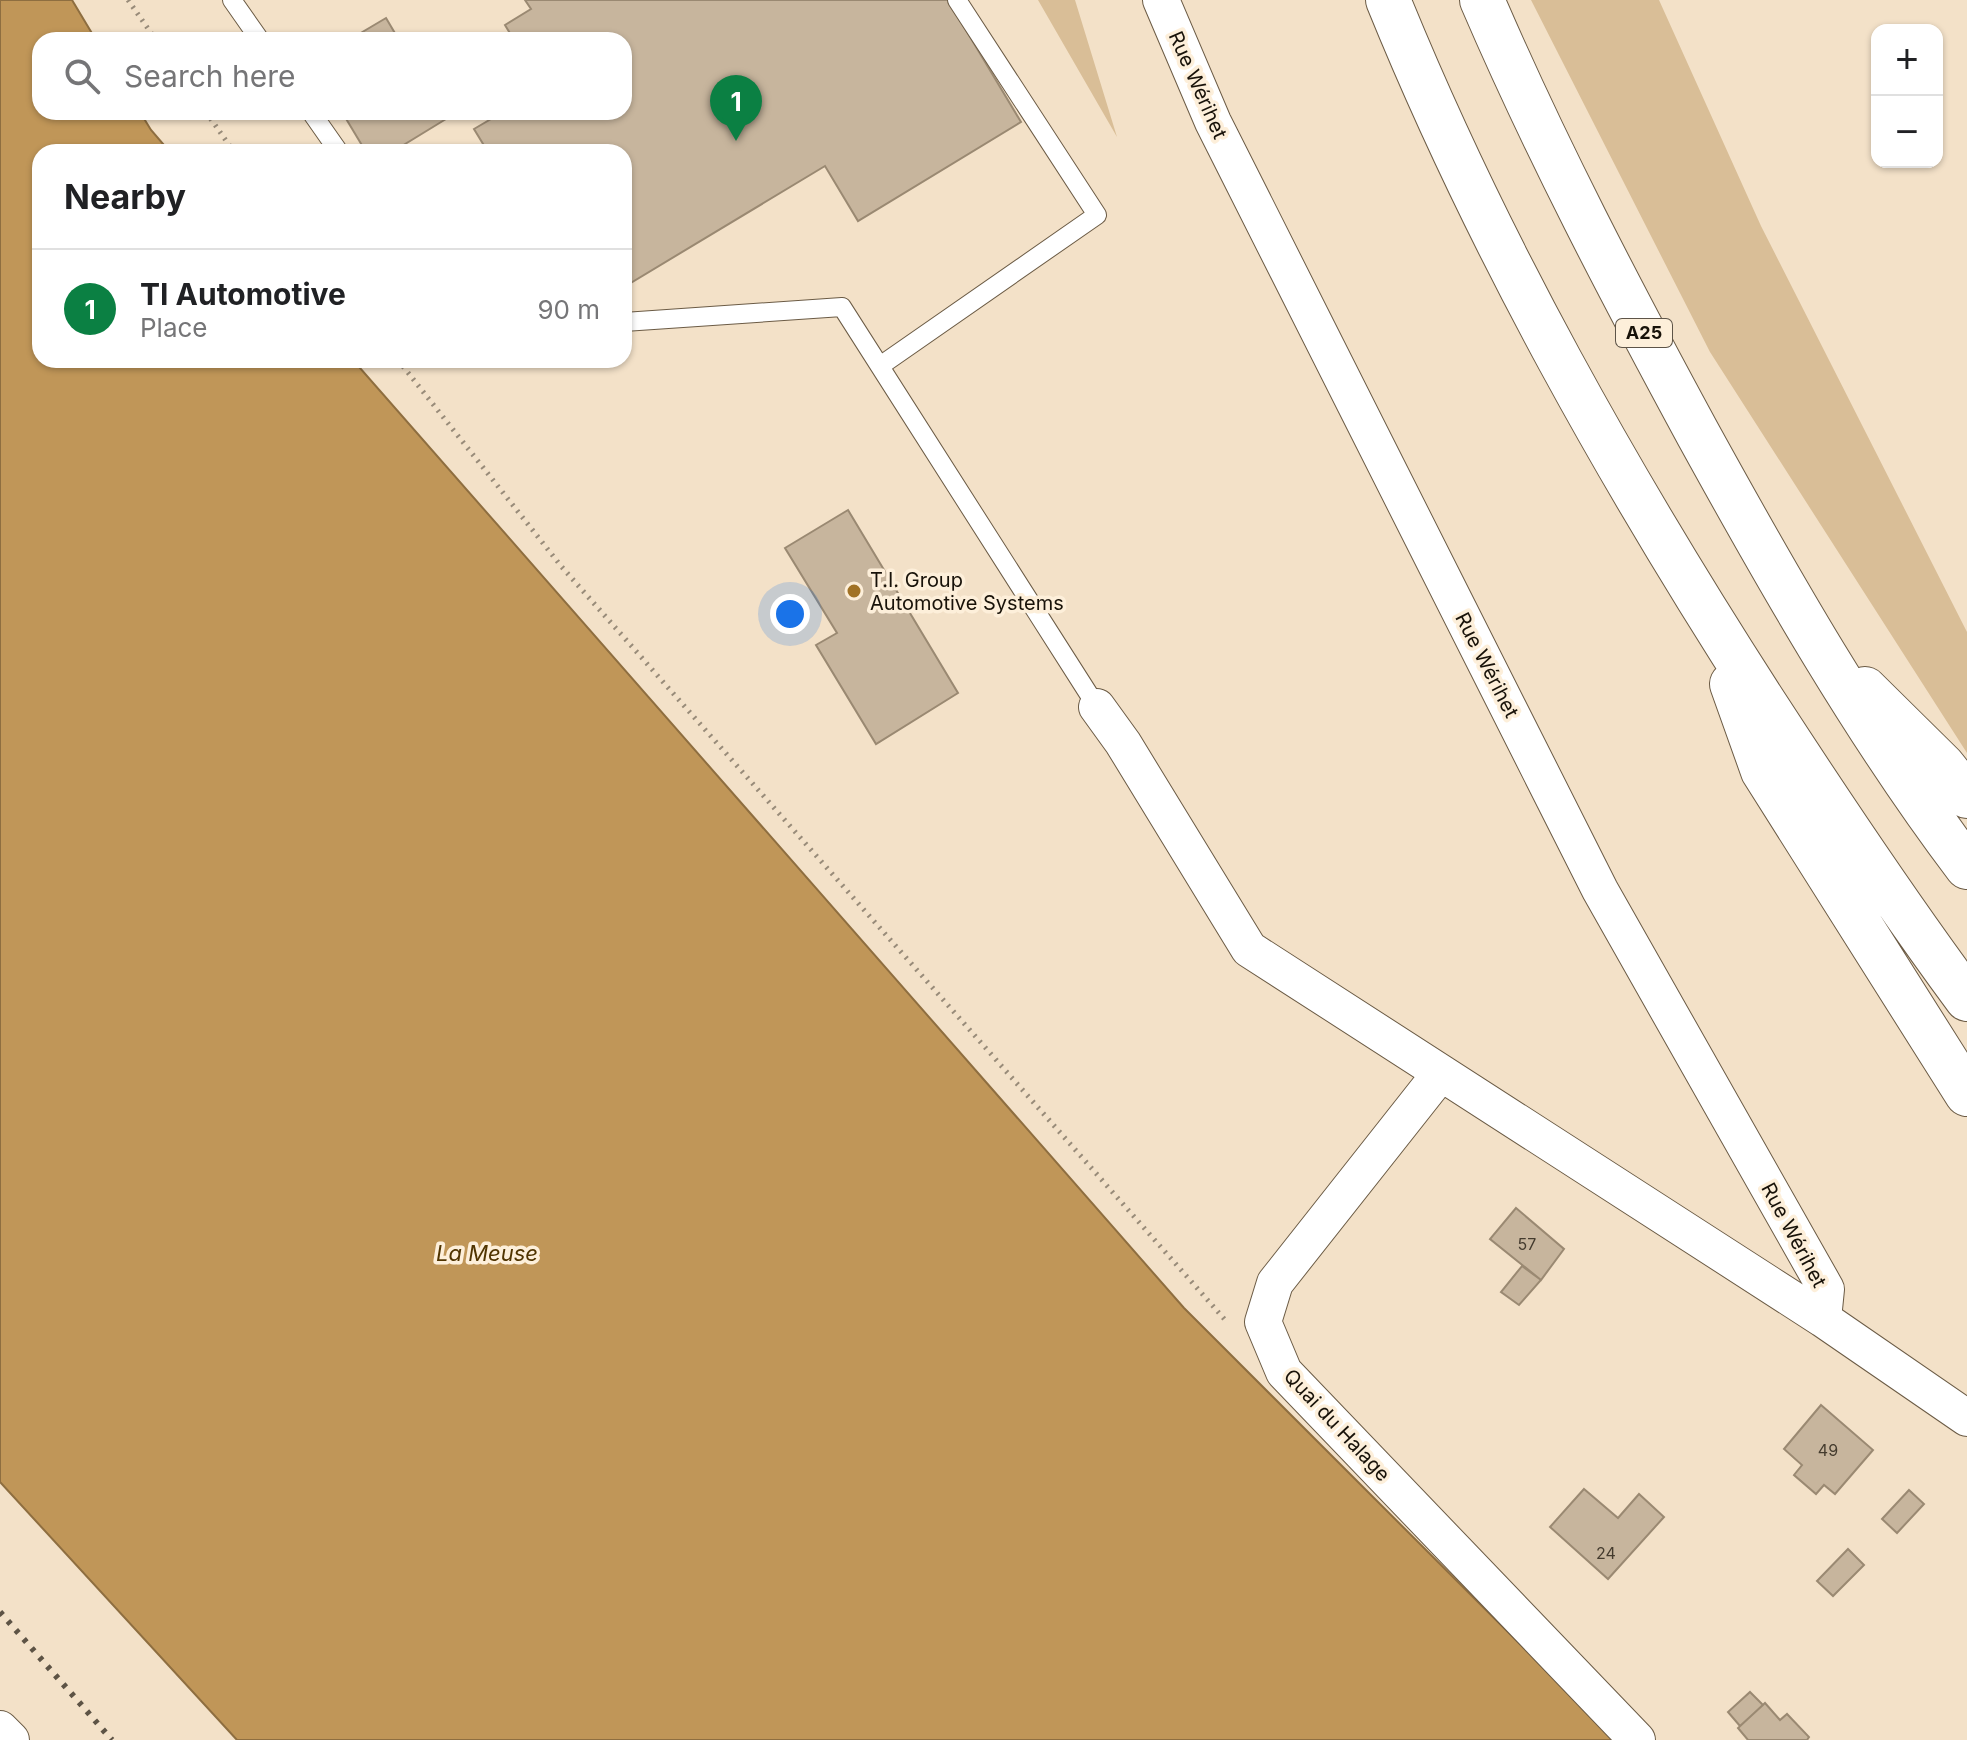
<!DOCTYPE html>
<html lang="en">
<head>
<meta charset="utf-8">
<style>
  :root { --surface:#fff; --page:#f2f2f2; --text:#202124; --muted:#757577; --line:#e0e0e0; --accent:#0b8043 }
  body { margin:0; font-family:Inter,sans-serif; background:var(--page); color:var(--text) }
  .controls { position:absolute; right:24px; top:24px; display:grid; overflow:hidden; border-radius:16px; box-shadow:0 2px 6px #0004 }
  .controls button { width:72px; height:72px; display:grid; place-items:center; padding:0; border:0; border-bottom:2px solid var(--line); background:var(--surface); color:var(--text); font:40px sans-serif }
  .you { position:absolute; left:790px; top:614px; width:28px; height:28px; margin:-20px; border:6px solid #fff; border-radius:50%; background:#1a73e8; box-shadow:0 0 0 12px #1a73e833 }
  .badge { display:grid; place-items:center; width:52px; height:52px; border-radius:50%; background:var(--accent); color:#fff; font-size:26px; font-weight:700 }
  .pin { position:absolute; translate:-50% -66px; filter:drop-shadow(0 2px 4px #0008) }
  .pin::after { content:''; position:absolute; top:42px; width:28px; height:24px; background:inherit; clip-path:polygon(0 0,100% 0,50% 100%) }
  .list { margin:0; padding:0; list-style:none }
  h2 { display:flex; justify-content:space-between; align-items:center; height:104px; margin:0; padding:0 32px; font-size:34px }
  h2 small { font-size:26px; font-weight:400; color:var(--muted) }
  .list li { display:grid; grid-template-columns:52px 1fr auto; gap:24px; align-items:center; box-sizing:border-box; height:120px; padding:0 32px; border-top:2px solid var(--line) }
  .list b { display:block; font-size:30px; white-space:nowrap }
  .list p { margin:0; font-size:26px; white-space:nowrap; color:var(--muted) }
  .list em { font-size:26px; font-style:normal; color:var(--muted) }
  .icon { flex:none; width:44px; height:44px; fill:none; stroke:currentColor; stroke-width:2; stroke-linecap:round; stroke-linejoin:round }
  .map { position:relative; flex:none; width:1967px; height:1740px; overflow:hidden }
  .search { position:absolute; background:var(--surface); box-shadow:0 2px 6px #0004; left:32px; top:32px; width:600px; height:88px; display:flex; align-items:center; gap:20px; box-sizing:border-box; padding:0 28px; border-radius:24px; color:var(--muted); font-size:30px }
  .panel { position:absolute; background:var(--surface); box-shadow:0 2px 6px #0004; left:32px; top:144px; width:600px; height:224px; border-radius:24px }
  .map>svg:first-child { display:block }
  .green { fill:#d9be97 }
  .water { fill:#c09658; stroke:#8e6e40; stroke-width:2 }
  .building { fill:#c7b59d; stroke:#9a8972; stroke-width:2 }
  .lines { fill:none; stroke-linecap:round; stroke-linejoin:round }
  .service-casing { stroke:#6b5b45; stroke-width:20 }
  .minor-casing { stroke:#6b5b45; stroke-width:38 }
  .motorway-casing { stroke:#6b5b45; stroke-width:46 }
  .path { stroke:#988b79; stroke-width:5; stroke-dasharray:2 6; stroke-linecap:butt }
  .service { stroke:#fff; stroke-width:18 }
  .minor { stroke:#fff; stroke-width:36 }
  .motorway { stroke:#fff; stroke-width:44 }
  .rail { stroke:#5d5345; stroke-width:6; stroke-dasharray:4 8; stroke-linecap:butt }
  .poi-dot { fill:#a17225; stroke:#fdefda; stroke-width:3 }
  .labels { text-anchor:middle; stroke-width:7; stroke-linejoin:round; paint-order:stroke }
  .number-label { font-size:16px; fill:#443b2e }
  .shield { fill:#fdefda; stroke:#5d5448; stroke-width:2 }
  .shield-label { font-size:18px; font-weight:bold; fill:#181209 }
  .street-label { font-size:20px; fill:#181209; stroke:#fdefda }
  .poi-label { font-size:20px; fill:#181209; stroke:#fdefda; text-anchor:start }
  .water-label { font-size:22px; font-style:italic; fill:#503400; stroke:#fdefda }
</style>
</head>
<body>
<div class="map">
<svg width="1967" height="1740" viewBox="0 0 1967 1740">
  <rect width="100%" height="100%" fill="#f3e1c8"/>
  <path class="green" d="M1038 0H1075L1117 137Z
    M1531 0H1659L1761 226 1967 632V753L1710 352Z"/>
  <path class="water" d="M0 0H72L96 40H40V112H140L151 130 170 152H40V360H353L1184 1308 1616 1740H237L0 1482Z"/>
  <path class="building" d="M525 0H948L1021 122 858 221 825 166 624 287V152H488L474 129 503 112H624V40H514L505 25 531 9Z
    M386 18 399 40H349Z
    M342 112H442L446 119 392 152H366Z
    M848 510 958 693 876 744 816 645 837 633 785 548Z
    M1516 1208 1564 1249 1541 1280 1490 1239Z
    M1522 1266 1541 1280 1519 1305 1501 1292Z
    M1821 1405 1873 1450 1835 1494 1824 1485 1816 1494 1794 1475 1802 1465 1784 1449Z
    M1584 1489 1618 1518 1639 1494 1664 1517 1608 1579 1550 1527Z
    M1909 1490 1924 1504 1897 1533 1882 1519Z
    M1848 1549 1864 1565 1833 1596 1817 1581Z
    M1750 1692 1763 1705 1740 1726 1728 1712Z
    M1765 1703 1780 1720 1787 1714 1809 1737 1807 1740H1748L1738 1728Z"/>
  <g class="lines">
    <defs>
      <path id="service" d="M232 0 260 40
        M311 112 339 152
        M624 322 842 307 1097 707
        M880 366 1097 215 957 0"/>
      <path id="minor" d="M1161 0 1213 122 1600 890 1826 1289 1823 1319
        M1097 707 1123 743 1249 949 1823 1319 1967 1418
        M1440 1074 1275 1283 1263 1322 1284 1372 1637 1740
        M0 1729 11 1740"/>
      <path id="motorway" d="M1388 0C1488 246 1621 481 1765 704 1830 804 1896 903 1967 999
        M1482 0C1546 149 1621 292 1698 434 1780 583 1865 732 1967 867
        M1732 684 1763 771 1967 1094
        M1865 689 1943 766 1967 796"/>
    </defs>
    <use href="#service" class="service-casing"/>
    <use href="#minor" class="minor-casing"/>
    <use href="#motorway" class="motorway-casing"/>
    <path class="path" d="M128 0 156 40
      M206 112 234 152
      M398 360 561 566 1227 1322"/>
    <use href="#service" class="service"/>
    <use href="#minor" class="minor"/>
    <use href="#motorway" class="motorway"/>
    <path class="rail" d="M0 1612 112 1740"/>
  </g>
  <circle class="poi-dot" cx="854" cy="591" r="8"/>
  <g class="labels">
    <g class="number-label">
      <text x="1527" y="1250">57</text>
      <text x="1828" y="1456">49</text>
      <text x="1606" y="1559">24</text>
    </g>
    <rect class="shield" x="1616" y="319" width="56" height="28" rx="6"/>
    <g class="shield-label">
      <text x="1644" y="339">A25</text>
    </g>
    <g class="street-label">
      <text transform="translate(1198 85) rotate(66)" y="7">Rue Wérihet</text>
      <text transform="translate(1487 665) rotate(63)" y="7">Rue Wérihet</text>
      <text transform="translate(1794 1235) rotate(62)" y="7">Rue Wérihet</text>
      <text transform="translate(1337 1425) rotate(47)" y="7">Quai du Halage</text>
    </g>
    <g class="poi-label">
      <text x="870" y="587">T.I. Group<tspan x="870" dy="23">Automotive Systems</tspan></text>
    </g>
    <g class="water-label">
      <text x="487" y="1261">La Meuse</text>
    </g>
  </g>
</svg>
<div class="controls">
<button>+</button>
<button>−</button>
</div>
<div class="you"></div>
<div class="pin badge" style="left:736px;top:141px">1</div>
<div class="search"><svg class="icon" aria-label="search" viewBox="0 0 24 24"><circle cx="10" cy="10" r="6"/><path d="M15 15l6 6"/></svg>Search here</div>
<section class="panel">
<h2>Nearby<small></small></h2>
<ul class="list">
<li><span class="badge">1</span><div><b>TI Automotive</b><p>Place</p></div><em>90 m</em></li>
</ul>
</section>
</div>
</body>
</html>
